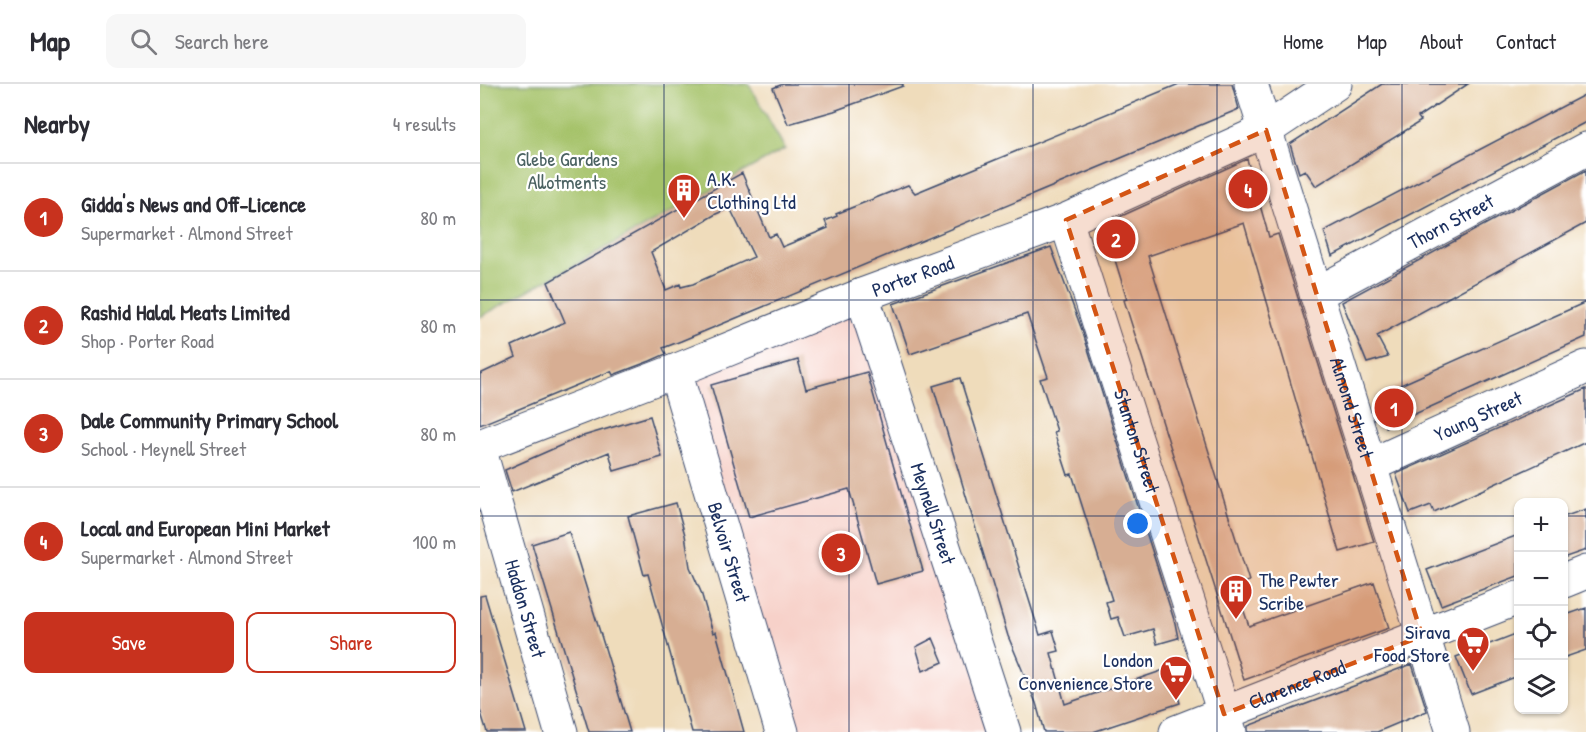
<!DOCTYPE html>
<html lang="en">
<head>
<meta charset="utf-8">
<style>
  :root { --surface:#fff; --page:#f7f7f7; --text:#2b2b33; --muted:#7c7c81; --line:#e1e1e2; --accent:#c8321e }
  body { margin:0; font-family:"Patrick Hand",sans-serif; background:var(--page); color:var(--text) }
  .controls { position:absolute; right:18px; bottom:18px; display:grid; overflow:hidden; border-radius:12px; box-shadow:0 2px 4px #0004 }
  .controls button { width:54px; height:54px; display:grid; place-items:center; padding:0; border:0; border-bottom:2px solid var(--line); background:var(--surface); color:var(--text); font:30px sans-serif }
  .you { position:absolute; left:658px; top:440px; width:21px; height:21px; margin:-15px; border:4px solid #fff; border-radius:50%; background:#1a73e8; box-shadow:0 0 0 9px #1a73e833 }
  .badge { display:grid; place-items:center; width:39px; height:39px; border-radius:50%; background:var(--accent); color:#fff; font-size:20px; font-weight:700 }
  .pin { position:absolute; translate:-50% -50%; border:3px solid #fff; box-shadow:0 2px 6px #0006 }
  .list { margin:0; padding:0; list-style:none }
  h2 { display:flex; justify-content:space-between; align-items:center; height:78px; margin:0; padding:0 24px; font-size:26px }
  h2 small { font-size:20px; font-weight:400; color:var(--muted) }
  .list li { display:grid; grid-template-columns:39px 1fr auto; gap:18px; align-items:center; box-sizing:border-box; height:108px; padding:0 24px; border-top:2px solid var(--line) }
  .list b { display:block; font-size:22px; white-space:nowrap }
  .list p { margin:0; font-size:20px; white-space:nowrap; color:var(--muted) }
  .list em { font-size:20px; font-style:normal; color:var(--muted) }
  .actions { display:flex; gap:12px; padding:18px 24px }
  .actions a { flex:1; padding:14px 0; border:2px solid var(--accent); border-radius:12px; text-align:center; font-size:21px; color:var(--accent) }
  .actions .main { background:var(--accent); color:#fff }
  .icon { flex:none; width:33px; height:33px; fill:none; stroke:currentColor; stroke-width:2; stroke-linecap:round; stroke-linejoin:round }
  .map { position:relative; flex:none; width:1106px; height:648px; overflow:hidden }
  header { display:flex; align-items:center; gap:36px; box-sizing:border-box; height:84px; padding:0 30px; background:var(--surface); border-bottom:2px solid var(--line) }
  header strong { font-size:28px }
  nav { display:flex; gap:33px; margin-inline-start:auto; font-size:21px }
  .search { width:420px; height:54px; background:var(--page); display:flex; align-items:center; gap:15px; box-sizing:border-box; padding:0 21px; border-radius:12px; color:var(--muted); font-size:22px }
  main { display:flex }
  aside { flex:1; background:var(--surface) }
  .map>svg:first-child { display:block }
  .built { fill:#f7d1c9 }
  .green { fill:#a5c269; stroke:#607864; stroke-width:1.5 }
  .building { fill:#d7ae93; fill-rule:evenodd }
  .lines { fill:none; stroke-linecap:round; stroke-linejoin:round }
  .minor-casing { stroke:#3b496c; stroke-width:35 }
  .minor { stroke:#fff; stroke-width:33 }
  .marked { fill:#d45514; fill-opacity:0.2; stroke:#d45514; stroke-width:4.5; stroke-dasharray:12 8; stroke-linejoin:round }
  .grid { fill:none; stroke:#1b2f5e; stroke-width:1.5; stroke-opacity:0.55 }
  .labels { text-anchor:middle; stroke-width:4.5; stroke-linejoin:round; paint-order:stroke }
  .park-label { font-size:20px; fill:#4b6262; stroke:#fff }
  .poi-label { font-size:20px; fill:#1b2f5e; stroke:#fff; text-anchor:start }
  .street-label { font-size:20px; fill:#1b2f5e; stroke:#fff }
</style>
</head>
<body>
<header>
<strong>Map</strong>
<div class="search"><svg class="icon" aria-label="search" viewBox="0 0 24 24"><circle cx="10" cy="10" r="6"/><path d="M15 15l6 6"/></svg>Search here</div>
<nav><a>Home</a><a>Map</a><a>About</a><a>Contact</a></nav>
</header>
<main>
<aside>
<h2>Nearby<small>4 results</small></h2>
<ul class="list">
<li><span class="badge">1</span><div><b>Gidda's News and Off-Licence</b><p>Supermarket · Almond Street</p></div><em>80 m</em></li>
<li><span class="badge">2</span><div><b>Rashid Halal Meats Limited</b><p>Shop · Porter Road</p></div><em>80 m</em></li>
<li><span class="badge">3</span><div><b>Dale Community Primary School</b><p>School · Meynell Street</p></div><em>80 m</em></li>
<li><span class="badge">4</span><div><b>Local and European Mini Market</b><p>Supermarket · Almond Street</p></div><em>100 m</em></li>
</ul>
<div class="actions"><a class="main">Save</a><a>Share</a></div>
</aside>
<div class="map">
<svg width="1106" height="648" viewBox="0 0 1106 648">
  <rect width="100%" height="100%" fill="#fff"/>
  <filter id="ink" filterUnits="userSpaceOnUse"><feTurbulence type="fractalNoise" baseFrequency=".0167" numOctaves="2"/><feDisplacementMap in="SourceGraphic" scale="12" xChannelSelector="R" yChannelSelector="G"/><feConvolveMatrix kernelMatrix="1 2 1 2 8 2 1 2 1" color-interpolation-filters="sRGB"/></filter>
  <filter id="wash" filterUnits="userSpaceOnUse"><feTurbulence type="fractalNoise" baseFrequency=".008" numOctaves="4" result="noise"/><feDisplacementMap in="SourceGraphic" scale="24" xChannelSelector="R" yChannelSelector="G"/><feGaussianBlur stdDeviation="1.35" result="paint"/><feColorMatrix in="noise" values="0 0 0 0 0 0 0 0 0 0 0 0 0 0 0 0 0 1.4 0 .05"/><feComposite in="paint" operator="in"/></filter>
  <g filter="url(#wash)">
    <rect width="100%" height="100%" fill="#efdcbb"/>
    <path class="built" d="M379 216 525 648H317L198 290Z"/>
    <path class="green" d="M0 0H269L305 65 0 233Z"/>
    <g id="blocks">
      <path class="building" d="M303 0H423V2L354 27 308 40 293 4Z
        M699 0H752L759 25 201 257 183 264 186 270 170 277 133 291 131 287 0 341V290L36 273 32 262 85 238 68 198 262 89 289 153 296 150 302 163 348 144 345 137 357 132 356 130 428 101 435 109ZM250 124 274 173 213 200 201 203 200 200 186 206 171 168 236 130Z
        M902 0H988L938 33 941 37 836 102 825 86 819 89 810 60Z
        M1106 10V38L852 172 844 147Z
        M767 75 789 153 798 150 894 458 860 468 764 139 668 172 769 497 755 501 769 542 894 498 909 544 764 596 644 216 647 215 624 140Z
        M1106 86V139L897 252 908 273 887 279 862 218Z
        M571 163 602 246 695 539 698 554 677 560 673 545 645 553 638 533 631 535 626 518 632 516 592 390 588 391 574 348 577 347 560 295 568 293 547 230 430 270 413 220Z
        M1106 218V253L906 343 896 312Z
        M318 276 326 305 387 288 443 487 396 500 369 405 269 433 231 301Z
        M480 294 560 551 573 547 579 567 571 569 585 620 690 584 700 619 613 648H564L556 619 528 552 453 302Z
        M1106 305V358L954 428 951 421 930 429 916 390Z
        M170 332 182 373 134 387 129 368 32 408 25 386 100 353Z
        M196 419 205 451 210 483 221 508 233 549 236 548 264 648H212L168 490 164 491 148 432Z
        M1106 425V466L1083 474V433Z
        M89 448 128 574 150 648H109L52 460Z
        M1038 451V492L961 521 947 486Z
        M5 511 46 648H7L0 626V512Z
        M1106 524V566L1083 574V532Z
        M1038 549V592L991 610 976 573Z
        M453 554 463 578 443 587 436 563Z
        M932 580 947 627 897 648H768V642Z"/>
    </g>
  </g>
  <g filter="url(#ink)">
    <use href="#blocks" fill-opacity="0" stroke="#3b496c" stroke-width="1.5"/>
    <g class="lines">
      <defs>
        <g id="minor">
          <path id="s1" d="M771 0 973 648"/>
          <path id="s2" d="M586 136 750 648"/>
          <path id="s3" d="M836 210 1106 65"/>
          <path id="s4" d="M382 211 524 648"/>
          <path id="s5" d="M195 287 302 648"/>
          <path id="s6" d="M0 362 195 287 382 211 586 136 786 46 855 0"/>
          <path id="s7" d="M0 367 81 648"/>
          <path id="s8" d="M889 382 1106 283"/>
          <path d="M1084 497 1106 488"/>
          <path id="s9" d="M696 648 1038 514"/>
        </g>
      </defs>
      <use href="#minor" class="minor-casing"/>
      <use href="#minor" class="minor"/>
    </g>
  </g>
  <path class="marked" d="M786 46 942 552 744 630 586 136Z"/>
  <path class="grid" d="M184 0V648M369 0V648M553 0V648M737 0V648M922 0V648M0 216H1106M0 432H1038M1084 432H1106"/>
  <defs>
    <symbol id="building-pin" viewBox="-11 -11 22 30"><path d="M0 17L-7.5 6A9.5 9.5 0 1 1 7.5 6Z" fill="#c8321e" stroke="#fff"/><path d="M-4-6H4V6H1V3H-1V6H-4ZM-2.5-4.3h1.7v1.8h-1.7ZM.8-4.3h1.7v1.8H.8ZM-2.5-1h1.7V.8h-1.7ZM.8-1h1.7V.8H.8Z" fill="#fff"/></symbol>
    <symbol id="supermarket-pin" viewBox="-11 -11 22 30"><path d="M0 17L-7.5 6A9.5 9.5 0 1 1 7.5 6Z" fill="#c8321e" stroke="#fff"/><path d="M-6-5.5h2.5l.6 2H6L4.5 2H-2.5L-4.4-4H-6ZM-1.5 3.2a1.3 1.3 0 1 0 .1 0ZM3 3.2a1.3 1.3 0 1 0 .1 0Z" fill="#fff"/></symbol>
  </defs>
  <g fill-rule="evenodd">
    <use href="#building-pin" x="185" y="87" width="38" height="52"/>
    <use href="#building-pin" x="737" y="488" width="38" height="52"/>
    <use href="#supermarket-pin" x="974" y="540" width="38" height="52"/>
    <use href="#supermarket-pin" x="677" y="569" width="38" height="52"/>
  </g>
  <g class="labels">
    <g class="park-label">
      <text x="87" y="82">Glebe Gardens<tspan x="87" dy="23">Allotments</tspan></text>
    </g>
    <g class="poi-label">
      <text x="227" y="102">A.K.<tspan x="227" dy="23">Clothing Ltd</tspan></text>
      <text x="779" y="503">The Pewter<tspan x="779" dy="23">Scribe</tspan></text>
      <text x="970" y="555" text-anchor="end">Sirava<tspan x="970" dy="23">Food Store</tspan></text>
      <text x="673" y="583" text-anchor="end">London<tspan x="673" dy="23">Convenience Store</tspan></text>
    </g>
    <g class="street-label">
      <text dy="7" stroke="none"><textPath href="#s3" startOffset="153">Thorn Street</textPath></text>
      <text dy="7" stroke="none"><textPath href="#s6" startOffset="465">Porter Road</textPath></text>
      <text dy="7" stroke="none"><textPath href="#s1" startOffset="339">Almond Street</textPath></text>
      <text dy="7" stroke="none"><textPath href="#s8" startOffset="120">Young Street</textPath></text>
      <text dy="7" stroke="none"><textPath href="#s2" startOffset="232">Stanton Street</textPath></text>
      <text dy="7" stroke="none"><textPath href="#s4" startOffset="230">Meynell Street</textPath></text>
      <text dy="7" stroke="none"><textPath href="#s5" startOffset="189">Belvoir Street</textPath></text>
      <text dy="7" stroke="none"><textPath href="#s7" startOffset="164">Haddon Street</textPath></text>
      <text dy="7" stroke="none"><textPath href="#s9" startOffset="130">Clarence Road</textPath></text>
    </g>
  </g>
</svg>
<div class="controls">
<button>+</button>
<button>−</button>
<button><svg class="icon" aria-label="locate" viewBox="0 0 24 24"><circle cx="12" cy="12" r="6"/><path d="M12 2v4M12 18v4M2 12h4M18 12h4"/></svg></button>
<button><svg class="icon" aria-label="layers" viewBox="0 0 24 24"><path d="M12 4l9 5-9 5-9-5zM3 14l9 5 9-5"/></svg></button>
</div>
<div class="you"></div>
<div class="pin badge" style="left:914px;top:324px">1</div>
<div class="pin badge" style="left:636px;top:155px">2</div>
<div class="pin badge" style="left:361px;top:469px">3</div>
<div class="pin badge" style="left:768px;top:105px">4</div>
</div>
</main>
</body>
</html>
